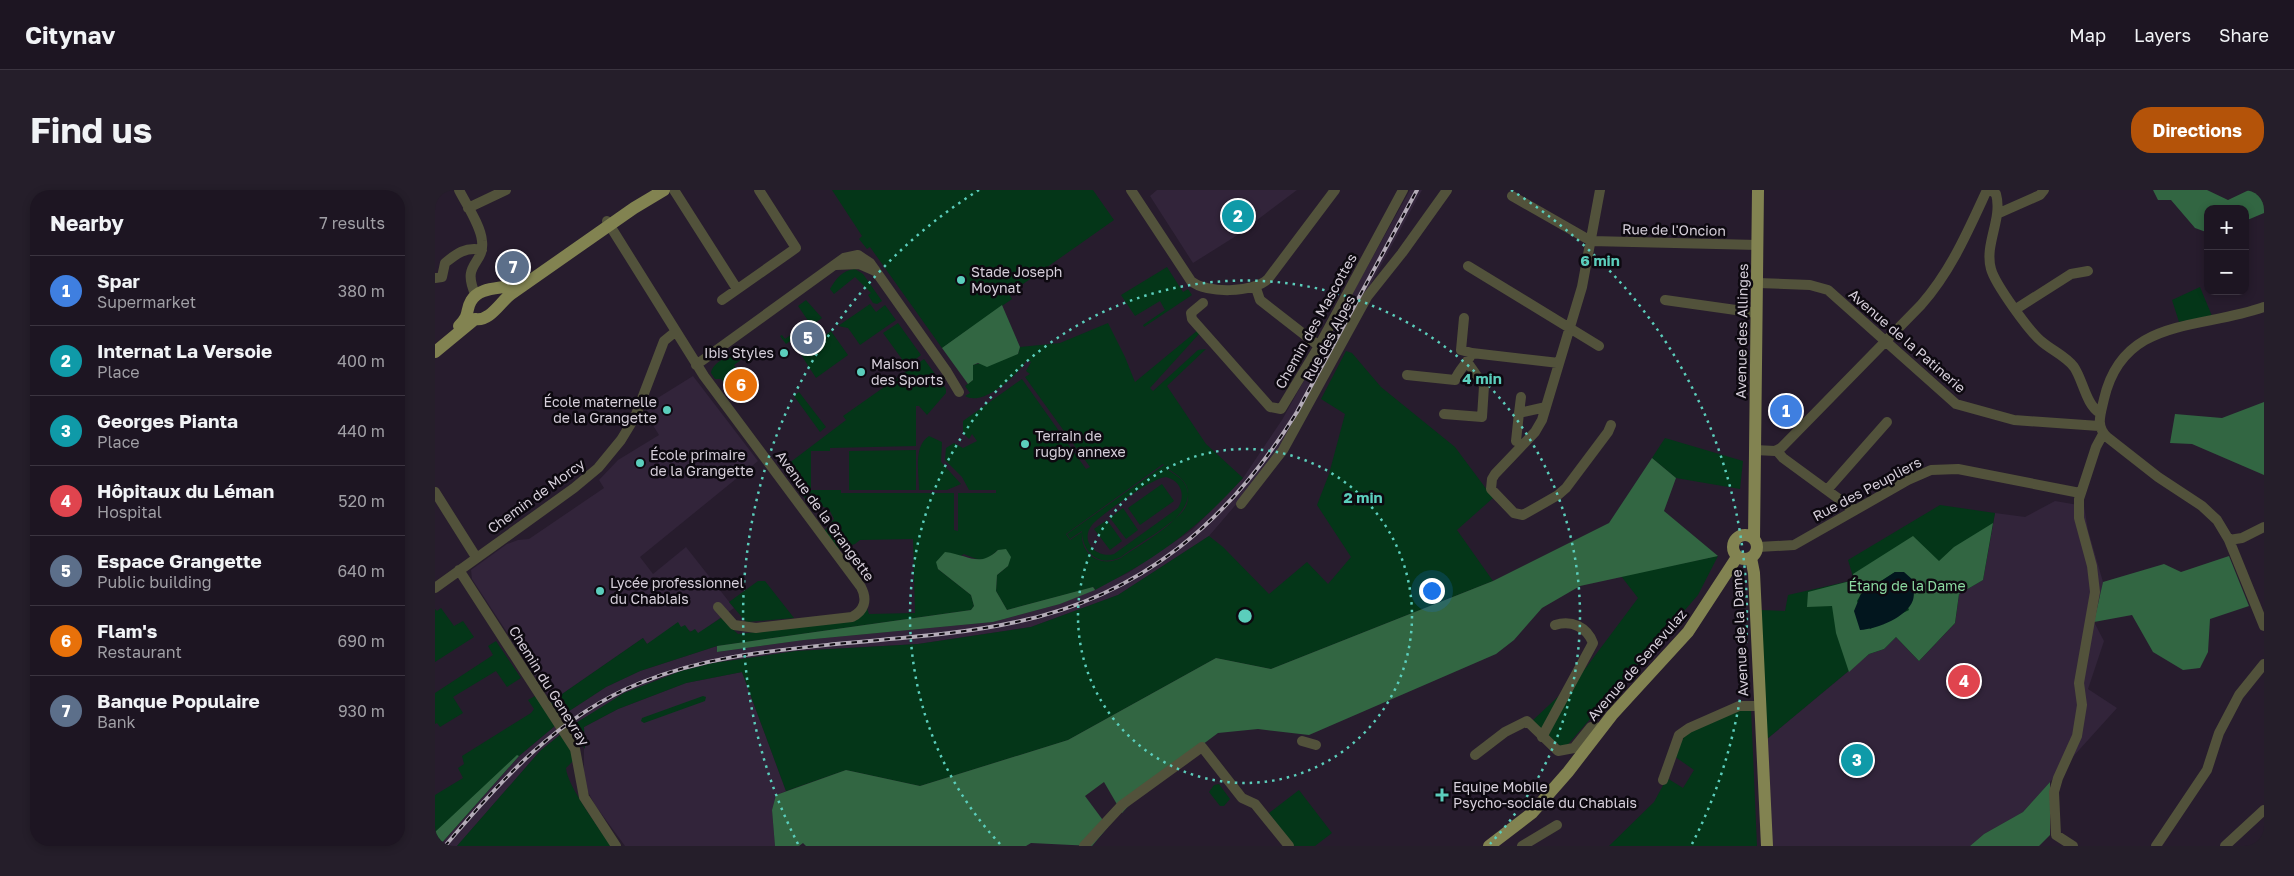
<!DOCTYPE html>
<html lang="en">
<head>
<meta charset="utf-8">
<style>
  :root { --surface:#1d1522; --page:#251e2a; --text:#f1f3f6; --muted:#a09fa5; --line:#3b3440; --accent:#b45309 }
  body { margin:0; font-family:"Golos Text",sans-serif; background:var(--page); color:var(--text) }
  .controls { position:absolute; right:15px; top:15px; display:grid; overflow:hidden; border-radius:10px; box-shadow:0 2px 8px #0003 }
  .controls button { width:45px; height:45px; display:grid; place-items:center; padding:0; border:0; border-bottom:1px solid var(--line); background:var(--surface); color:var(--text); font:25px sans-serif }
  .you { position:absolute; left:996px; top:400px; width:18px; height:18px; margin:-12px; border:4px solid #fff; border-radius:50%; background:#1a73e8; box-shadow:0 0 0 8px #1a73e833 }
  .badge { display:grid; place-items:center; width:32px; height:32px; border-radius:50%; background:var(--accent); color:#fff; font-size:16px; font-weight:700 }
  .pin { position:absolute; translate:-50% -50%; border:2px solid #fff; box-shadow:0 1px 5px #0006 }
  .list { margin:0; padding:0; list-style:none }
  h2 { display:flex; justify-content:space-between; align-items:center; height:65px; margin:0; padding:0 20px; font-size:21px }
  h2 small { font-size:16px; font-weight:400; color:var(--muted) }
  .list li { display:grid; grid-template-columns:32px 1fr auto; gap:15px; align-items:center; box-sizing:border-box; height:70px; padding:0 20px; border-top:1px solid var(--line) }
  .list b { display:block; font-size:19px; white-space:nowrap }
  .list p { margin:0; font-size:16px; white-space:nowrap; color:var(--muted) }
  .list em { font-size:16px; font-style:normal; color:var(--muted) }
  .map { position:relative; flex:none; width:1829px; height:656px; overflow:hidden; border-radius:20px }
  header { display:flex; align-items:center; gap:30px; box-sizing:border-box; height:70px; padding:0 25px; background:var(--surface); border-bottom:1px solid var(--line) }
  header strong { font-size:24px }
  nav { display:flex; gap:28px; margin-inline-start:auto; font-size:18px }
  .intro { display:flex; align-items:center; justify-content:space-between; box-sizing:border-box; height:120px; padding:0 30px }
  h1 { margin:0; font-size:35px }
  .button { padding:12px 22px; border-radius:20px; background:var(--accent); color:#fff; font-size:18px; font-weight:700 }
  main { display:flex; gap:30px; padding:0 30px }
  aside { flex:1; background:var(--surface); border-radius:20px; box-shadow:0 2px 8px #0003 }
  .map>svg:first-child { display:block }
  .built { fill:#32243a }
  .green { fill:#043618; fill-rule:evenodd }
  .forest { fill:#326642; fill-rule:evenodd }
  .water { fill:#02161e }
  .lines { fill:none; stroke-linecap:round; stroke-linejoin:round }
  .minor { stroke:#52523b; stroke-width:10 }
  .major { stroke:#828351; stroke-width:12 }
  .rail-casing { stroke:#b4acb8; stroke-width:4 }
  .rail { stroke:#0d0910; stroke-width:2; stroke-dasharray:5.5; stroke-linecap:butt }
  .ring { fill:none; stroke:#5bcebc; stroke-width:2.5; stroke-dasharray:2.5 5 }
  .poi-dot { fill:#5bcebc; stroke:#0d0910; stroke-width:2 }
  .labels { text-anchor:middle; stroke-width:5; stroke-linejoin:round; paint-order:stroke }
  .street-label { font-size:14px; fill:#d6cfda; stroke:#0d0910 }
  .poi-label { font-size:14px; fill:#d6cfda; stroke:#0d0910; text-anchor:start }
  .park-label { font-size:14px; fill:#8cdaa1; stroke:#0d0910 }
  .centre { fill:#5bcebc; stroke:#0d0910; stroke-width:2.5 }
  .ring-label { font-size:15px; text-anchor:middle; font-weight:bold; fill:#5bcebc; stroke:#0d0910; stroke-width:5; stroke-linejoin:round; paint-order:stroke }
</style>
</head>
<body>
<header>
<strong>Citynav</strong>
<nav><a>Map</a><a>Layers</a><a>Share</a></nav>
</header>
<div class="intro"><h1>Find us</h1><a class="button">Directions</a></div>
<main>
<aside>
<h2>Nearby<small>7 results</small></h2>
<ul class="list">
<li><span class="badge" style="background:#3f7fe0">1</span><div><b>Spar</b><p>Supermarket</p></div><em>380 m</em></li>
<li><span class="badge" style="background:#0f9aa8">2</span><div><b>Internat La Versoie</b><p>Place</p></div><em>400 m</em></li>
<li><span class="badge" style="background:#0f9aa8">3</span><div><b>Georges Pianta</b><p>Place</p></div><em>440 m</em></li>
<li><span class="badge" style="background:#e0444e">4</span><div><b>Hôpitaux du Léman</b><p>Hospital</p></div><em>520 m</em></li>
<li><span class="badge" style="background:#5c6f8a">5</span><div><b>Espace Grangette</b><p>Public building</p></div><em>640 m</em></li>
<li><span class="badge" style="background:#e8710a">6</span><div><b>Flam's</b><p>Restaurant</p></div><em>690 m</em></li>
<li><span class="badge" style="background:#5c6f8a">7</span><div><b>Banque Populaire</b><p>Bank</p></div><em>930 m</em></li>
</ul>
</aside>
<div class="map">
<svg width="1829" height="656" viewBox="0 0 1829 656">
  <rect width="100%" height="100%" fill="#271c2d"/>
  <path class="built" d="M722 0H862L801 46 758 73 715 6Z
    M975 0H987L854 244 816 297 774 346 683 405 596 437 483 454 361 461 278 473 221 490 136 537 135 540 125 527 171 497 205 481 282 456 283 462 369 450 558 432 625 414 693 383 757 340 808 288 847 230Z
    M258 186 323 271 205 367 218 384 251 357 299 418 263 444 246 437 212 454 208 448 117 511 37 389 36 380 72 354 83 350 94 349 169 298 164 290 183 270 224 245 211 224 213 214Z
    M1620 311 1649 316 1653 340 1668 392 1659 432 1669 451 1653 499 1682 518 1588 622 1549 644 1535 656H1336L1332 549 1434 464 1449 459 1461 447 1484 471 1520 433 1524 404 1548 389 1560 323 1590 327Z
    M307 482 351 601 341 605 337 620 340 656H190L160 615 152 600 149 583V537L183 519 251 493Z
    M121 535 126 544 105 561 22 656H4L84 566Z"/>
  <path class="green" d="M397 0H658L679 30 574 104 577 109 507 158 435 57 432 59 424 49 427 46Z
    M732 77 748 102 753 99 757 105 709 137 708 135 730 120 725 111 700 126 686 105Z
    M420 79 428 84 447 111 442 114 438 113 433 105 436 103 420 87 399 104 395 99C401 89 407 80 420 79Z
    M1765 97 1777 126 1744 132 1737 110Z
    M371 110 387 128 351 154 345 146 347 145 350 149 374 132 363 116Z
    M435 114 441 122 450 115 461 130 425 155 413 138 403 136Z
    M463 133 486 165 472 176 448 143Z
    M673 133 690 167 700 192 763 140 764 144 715 198 718 201 763 160 771 159 732 196 771 254 808 288C761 340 722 368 660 400L659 397 572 420 561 401 562 385 573 376 563 360C549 373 546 371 529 364L503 379 536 405 539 416 536 420 282 456 205 481 171 497 125 527 116 515 117 511 208 448 212 454 243 432 246 437 250 435 255 442 260 439 263 443 286 428 303 444 411 432 432 418 434 424 480 423 478 349 425 350 420 354 404 359 390 344V340L399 329 394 319 378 313 375 315 349 281V277L411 230 408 226 489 169 511 199V203L492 225 484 216H481V256L395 258V261H376V300H406V303H519V340L523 341V303H561V300H534L527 287 510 270 511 258 519 253 528 258 542 251 537 244 534 249 528 243V231L587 189 651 279 655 277 590 187 595 184 591 181 596 172 592 170C583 185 548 217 530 206L535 203 530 196 538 190V175L583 164 585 157 625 153ZM728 274C735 282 746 285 751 295 765 324 706 353 686 368 666 378 645 365 647 342L635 350 631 344Z
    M396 141 413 165 381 188 365 163Z
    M911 161 917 163 946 197 1020 257 1058 308 1022 340 1058 391 836 479 781 468 633 550 485 596 411 580 351 601 307 482 251 493 183 519 149 537 150 559 135 540 136 536 189 503 246 481 278 473 361 461 483 454 596 437 683 405 774 346 788 357 834 404 872 372 893 394 916 367 882 315 894 284 910 224 886 209Z
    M300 165 307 169 299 175 302 180 294 190 309 207 303 211 286 189H280L276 183C277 174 291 166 300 165Z
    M364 202 391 237 385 242 359 206Z
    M494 246 507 252 506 272 526 294 512 300H484C484 283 478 256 494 246Z
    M1230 248 1308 271 1305 299 1241 288 1217 268Z
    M481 260V300H414V261Z
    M729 275C735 284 746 285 751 296 754 303 754 311 750 318 742 332 700 356 686 367 664 378 647 362 647 341L635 349 632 344ZM731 287C746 291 751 305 743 318L679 364C662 369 644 351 657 335 665 325 719 287 731 287Z
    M727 294 739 311 705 335 693 318Z
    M1505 315 1560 323 1548 390 1524 404 1520 433 1484 471 1461 447 1449 459 1434 464 1332 549 1325 420 1350 421 1353 405 1419 390 1413 370Z
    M688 318 703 340 691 349 675 328Z
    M672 330 687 351 675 360 659 339Z
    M1283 366 1263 405 1129 559 1097 531 1144 487 1203 408 1186 386Z
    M323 391H330L359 428 311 432 294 412Z
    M6 418 19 436 28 431 39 447 0 472V419L2 421Z
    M61 451 86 488 72 497 61 481 18 507 28 523 5 537 2 533 0 534V503L58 465 53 456Z
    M100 506 121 535 84 566 4 656H0V605L28 588 23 578 29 574 27 566 96 523 99 519 93 510Z
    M268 506 271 507 270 511 209 533 206 531 207 528Z
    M1307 519H1316L1322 656H1174L1219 612 1232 588 1248 598 1259 580 1239 566 1251 543Z
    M126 544 137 560 138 571 131 578C132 596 165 639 176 656H22L105 561Z
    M784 594 795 609 789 616H785L774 602 779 595Z
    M864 600 897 643 880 656H858L834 623Z"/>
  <path class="forest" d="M1718 0H1772L1793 10 1814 0H1829V23L1810 31V19H1773V42H1771L1760 38 1736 10H1723Z
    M567 115 585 157 583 164 552 177 543 173 538 175V190L533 194 507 158Z
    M1829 212V285L1757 254 1735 253 1740 224 1787 228Z
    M1217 268 1241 288 1229 321 1283 366 1145 396 1107 418 1079 450 1061 464 874 545 823 539 783 543 712 596 687 623 669 592 650 606 673 637 657 656 596 653 591 656H371L368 653 364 656H340L337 620 341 605 411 580 485 596 633 550 781 468 836 479 1058 391 1174 333Z
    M1558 333 1548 390 1524 404 1520 433 1484 471 1461 447 1449 459 1434 464 1414 482 1401 443 1397 416 1372 417 1373 402 1419 390 1418 384 1478 346 1504 371 1519 357ZM1460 382 1474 420 1435 439 1422 411 1426 404Z
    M571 359 576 367 573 376 562 385 561 401 572 420 658 397 660 400 625 414 558 432 369 450 282 462V456L536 420 539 416 536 405 503 379 501 372 510 362C534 365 544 378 563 360Z
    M1794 366 1814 416 1775 429 1773 462 1765 478 1748 480 1718 462 1697 425 1659 432 1668 392 1729 374 1746 382Z
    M82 565 84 566 4 656H0V642Z
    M1615 592V645L1604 656H1535L1549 644 1588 622Z"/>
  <path class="water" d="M1460 382H1469L1478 390C1478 396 1480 404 1478 410 1472 427 1443 439 1425 440L1419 421 1426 404Z"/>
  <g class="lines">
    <path class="minor" d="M24 0C31 14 46 36 47 51 50 75 25 72 41 106
      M239 0 302 99
      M696 0 756 91C771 104 819 103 833 89L900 0
      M1165 0 1147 97 1107 230 1100 242 1060 284 1057 289 1056 299 1079 323 1088 325 1123 305 1131 298 1173 242 1176 235
      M1556 0 1561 4C1568 29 1549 54 1556 79 1560 94 1594 141 1606 151 1616 160 1631 166 1639 177 1648 190 1651 215 1665 223
      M1077 6 1156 51 1323 55
      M33 18 71 0
      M1562 24 1605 5 1609 0
      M172 31 269 186 426 397C433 410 429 421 417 427L321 438 299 435 283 417
      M401 75 424 74 440 81
      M1033 76 1164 156
      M0 88 7 87 10 73C21 64 31 56 47 60
      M1323 93 1375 95 1393 100 1521 214 1579 230 1664 236
      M821 98 825 110 884 156
      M287 110 361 58 324 0
      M1230 110 1322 123
      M768 113 756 123 757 129 835 217 846 219 884 156 968 0
      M1829 117C1765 140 1688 126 1669 209 1666 223 1660 236 1672 247L1723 287 1767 316 1782 330 1794 350 1829 436
      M1581 119 1636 84 1653 81
      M1029 128 1026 160 1037 163
      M261 175 409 68 423 65 435 73 512 182 524 202
      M972 185 1020 190C1024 179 1032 174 1037 163L1124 173
      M1084 223 1086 207
      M1009 224 1047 227 1049 196 1033 173
      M1081 251 1084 223 1111 217
      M1320 260 1340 261 1346 258 1486 115C1516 81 1533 41 1552 0
      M1342 261 1348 268 1419 320
      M1392 300 1452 232
      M0 302 41 367
      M806 314 848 260 932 107 967 63 1012 0
      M1794 350 1807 348 1829 337
      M1323 357 1359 355 1473 290 1496 280 1523 279 1645 303
      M24 380 140 559 149 607 181 656
      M0 398 139 298 163 278 186 250 200 227 229 151 240 142
      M1107 547 1158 453C1152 437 1137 430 1120 435
      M867 551 881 555
      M1040 565 1070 542 1092 531 1123 561 1139 558 1156 537 1167 538
      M1228 590 1244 545 1254 538 1304 516H1324
      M649 656 687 615 767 557 807 608 820 614 854 656
      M1087 656 1122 635
      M1638 656 1621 645 1619 602 1623 588 1642 546 1647 515 1644 493 1660 402 1657 376 1644 328V309L1661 257 1668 244
      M1721 656 1772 580 1784 543 1804 505 1829 474
      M1790 656 1829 620"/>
    <path class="major" d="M24 136C36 124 30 121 36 111 45 95 69 100 84 93
      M0 162 40 129C55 132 66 111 76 104L199 18 229 0
      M1298 357a12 12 0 1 1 24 0a12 12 0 1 1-24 0Z
      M1319 349 1323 0
      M1316 368 1319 383 1332 656
      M1054 656 1097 623 1133 582 1177 525 1253 442 1302 367"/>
    <defs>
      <path id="rail" d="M10 656C66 590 123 526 205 493 268 467 334 461 401 454 461 448 522 445 581 432 707 406 795 330 862 222L982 0"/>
    </defs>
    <use href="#rail" class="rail-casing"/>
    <use href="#rail" class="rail"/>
  </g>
  <g class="ring">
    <circle cx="810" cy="426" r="167"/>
    <path d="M565 654A335 335 0 1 1 1055 654"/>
    <path d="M363 654A502 502 0 0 1 544 0M1076 0A502 502 0 0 1 1257 654"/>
  </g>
  <g class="poi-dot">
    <circle cx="526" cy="90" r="5"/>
    <circle cx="349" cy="163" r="5"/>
    <circle cx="426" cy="182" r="5"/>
    <circle cx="232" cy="220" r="5"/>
    <circle cx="590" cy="254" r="5"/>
    <circle cx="205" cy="273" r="5"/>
    <circle cx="165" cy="401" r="5"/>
    <path d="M1004.5 597.5h5v5h5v5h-5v5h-5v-5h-5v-5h5z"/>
  </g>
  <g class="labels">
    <g class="street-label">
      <text transform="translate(1239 40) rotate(1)" y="5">Rue de l'Oncion</text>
      <text transform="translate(881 131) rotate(-61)" y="5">Chemin des Mascottes</text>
      <text transform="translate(1307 141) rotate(-89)" y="5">Avenue des Allinges</text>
      <text transform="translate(894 148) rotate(-62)" y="5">Rue des Alpes</text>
      <text transform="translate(1472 151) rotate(41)" y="5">Avenue de la Patinerie</text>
      <text transform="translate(1432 299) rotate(-28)" y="5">Rue des Peupliers</text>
      <text transform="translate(101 306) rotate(-36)" y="5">Chemin de Morcy</text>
      <text transform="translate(390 326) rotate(54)" y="5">Avenue de la Grangette</text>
      <text transform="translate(1305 443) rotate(-93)" y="5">Avenue de la Dame</text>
      <text transform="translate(1202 475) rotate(-49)" y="5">Avenue de Senevulaz</text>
      <text transform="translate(114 496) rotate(58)" y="5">Chemin du Genevray</text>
    </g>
    <g class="poi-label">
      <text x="536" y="87">Stade Joseph<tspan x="536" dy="16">Moynat</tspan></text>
      <text x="339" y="168" text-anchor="end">Ibis Styles</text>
      <text x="436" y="179">Maison<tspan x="436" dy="16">des Sports</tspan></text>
      <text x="222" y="217" text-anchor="end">École maternelle<tspan x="222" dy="16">de la Grangette</tspan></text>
      <text x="600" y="251">Terrain de<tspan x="600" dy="16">rugby annexe</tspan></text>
      <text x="215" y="270">École primaire<tspan x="215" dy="16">de la Grangette</tspan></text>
      <text x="175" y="398">Lycée professionnel<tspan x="175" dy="16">du Chablais</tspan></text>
      <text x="1018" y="602">Equipe Mobile<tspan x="1018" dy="16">Psycho-sociale du Chablais</tspan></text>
    </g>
    <g class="park-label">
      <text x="1472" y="401">Étang de la Dame</text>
    </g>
  </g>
  <circle cx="810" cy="426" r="8" class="centre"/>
  <g class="ring-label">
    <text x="1165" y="76">6 min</text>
    <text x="1047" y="194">4 min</text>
    <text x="928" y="313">2 min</text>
  </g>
</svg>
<div class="controls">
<button>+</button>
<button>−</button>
</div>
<div class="you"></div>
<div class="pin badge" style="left:1351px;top:221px;background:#3f7fe0">1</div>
<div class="pin badge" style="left:803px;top:26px;background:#0f9aa8">2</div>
<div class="pin badge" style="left:1422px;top:570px;background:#0f9aa8">3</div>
<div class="pin badge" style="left:1529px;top:491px;background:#e0444e">4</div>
<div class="pin badge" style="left:373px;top:148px;background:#5c6f8a">5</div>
<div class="pin badge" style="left:306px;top:195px;background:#e8710a">6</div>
<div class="pin badge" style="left:78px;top:77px;background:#5c6f8a">7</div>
</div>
</main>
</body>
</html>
